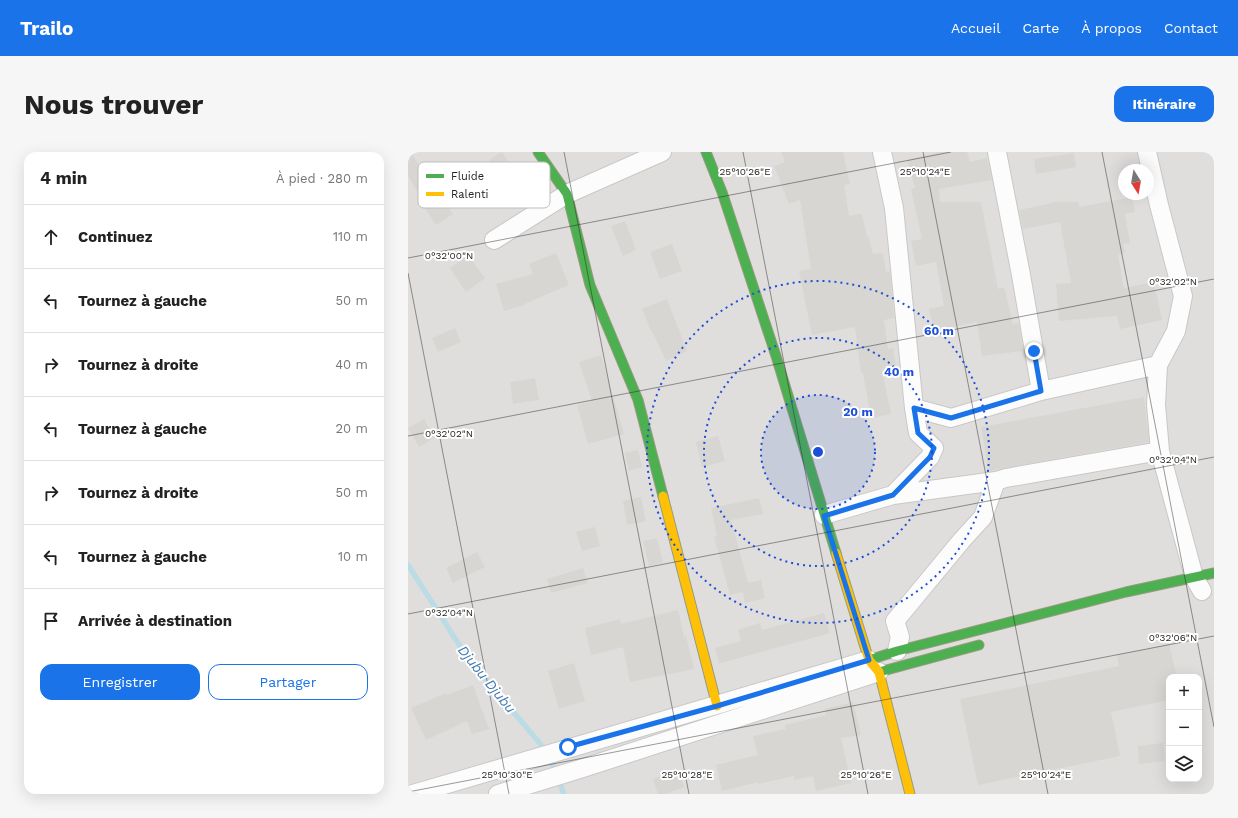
<!DOCTYPE html>
<html lang="fr">
<head>
<meta charset="utf-8">
<style>
  :root { --surface:#fff; --page:#f6f6f6; --text:#222; --muted:#767676; --line:#e0e0e0; --accent:#1a73e8 }
  body { margin:0; font-family:"Work Sans",sans-serif; background:var(--page); color:var(--text) }
  .controls { position:absolute; right:12px; bottom:12px; display:grid; overflow:hidden; border-radius:8px; box-shadow:0 4px 16px #0002 }
  .controls button { width:36px; height:36px; display:grid; place-items:center; padding:0; border:0; border-bottom:1px solid var(--line); background:var(--surface); color:var(--text); font:20px sans-serif }
  .compass { position:absolute; left:710px; top:12px; width:36px; height:36px; border-radius:50%; background:var(--surface); box-shadow:0 4px 16px #0002; rotate:169deg }
  .stop { position:absolute; width:12px; height:12px; margin:-9px; border:3px solid #1a73e8; border-radius:50%; background:#fff }
  .stop.end { background:#1a73e8; border-color:#fff; box-shadow:0 1px 4px #0008 }
  .list { margin:0; padding:0; list-style:none }
  h2 { display:flex; justify-content:space-between; align-items:center; height:52px; margin:0; padding:0 16px; font-size:17px }
  h2 small { font-size:13px; font-weight:400; color:var(--muted) }
  .list li { display:grid; grid-template-columns:26px 1fr auto; gap:12px; align-items:center; box-sizing:border-box; height:64px; padding:0 16px; border-top:1px solid var(--line) }
  .list b { display:block; font-size:15px; white-space:nowrap }
  .list em { font-size:13px; font-style:normal; color:var(--muted) }
  .actions { display:flex; gap:8px; padding:12px 16px }
  .actions a { flex:1; padding:9px 0; border:1px solid var(--accent); border-radius:12px; text-align:center; font-size:14px; color:var(--accent) }
  .actions .main { background:var(--accent); color:#fff }
  .icon { flex:none; width:22px; height:22px; fill:none; stroke:currentColor; stroke-width:2; stroke-linecap:round; stroke-linejoin:round }
  .map { position:relative; flex:none; width:806px; height:642px; overflow:hidden; border-radius:12px }
  header { display:flex; align-items:center; gap:24px; box-sizing:border-box; height:56px; padding:0 20px; background:var(--accent); color:#fff }
  header strong { font-size:19px }
  nav { display:flex; gap:22px; margin-inline-start:auto; font-size:14px }
  .intro { display:flex; align-items:center; justify-content:space-between; box-sizing:border-box; height:96px; padding:0 24px }
  h1 { margin:0; font-size:28px }
  .button { padding:10px 18px; border-radius:12px; background:var(--accent); color:#fff; font-size:14px; font-weight:700 }
  main { display:flex; gap:24px; padding:0 24px }
  aside { flex:1; background:var(--surface); border-radius:12px; box-shadow:0 4px 16px #0002 }
  .map>svg:first-child { display:block }
  .residential { fill:#dfdedc; fill-rule:evenodd }
  .lines { fill:none; stroke-linecap:round; stroke-linejoin:round }
  .stream { stroke:#bcdce5; stroke-width:5.5 }
  .building { fill:#d8d6d3 }
  .street-casing { stroke:#c9c8c7; stroke-width:20 }
  .fast-casing { stroke:#999b81; stroke-width:11 }
  .slow-casing { stroke:#999b81; stroke-width:11 }
  .street { stroke:#fdfcfc; stroke-width:18 }
  .fast { stroke:#4caf50; stroke-width:9 }
  .slow { stroke:#ffc107; stroke-width:9 }
  .route { stroke:#1a73e8; stroke-width:5 }
  .ticks { fill:none; stroke:#222; stroke-width:1; stroke-opacity:0.45 }
  .ring { fill:none; stroke:#1d4ed8; stroke-width:2; stroke-dasharray:2 4 }
  .labels { text-anchor:middle; stroke-width:4; stroke-linejoin:round; paint-order:stroke }
  .water-label { font-size:14px; font-style:italic; fill:#417ab3; stroke:#fff }
  .key { fill:#fff; stroke:#bdbdbd; stroke-width:1 }
  .key-label { font-size:11px; fill:#222 }
  .ticks-label { font-size:10px; text-anchor:middle; fill:#222; stroke:#fff; stroke-width:4; stroke-linejoin:round; paint-order:stroke }
  .centre { fill:#1d4ed8; stroke:#fff; stroke-width:2 }
  .ring-label { font-size:12px; text-anchor:middle; font-weight:bold; fill:#1d4ed8; stroke:#fff; stroke-width:4; stroke-linejoin:round; paint-order:stroke }
</style>
</head>
<body>
<header>
<strong>Trailo</strong>
<nav><a>Accueil</a><a>Carte</a><a>À propos</a><a>Contact</a></nav>
</header>
<div class="intro"><h1>Nous trouver</h1><a class="button">Itinéraire</a></div>
<main>
<aside>
<h2>4 min<small>À pied · 280 m</small></h2>
<ul class="list">
<li><svg class="icon" aria-label="ahead" viewBox="0 0 24 24"><path d="M12 20V5M6 11l6-6 6 6"/></svg><div><b>Continuez</b></div><em>110 m</em></li>
<li><svg class="icon" aria-label="left" viewBox="0 0 24 24"><path d="M17 20v-9H6M10 6l-5 5 5 5"/></svg><div><b>Tournez à gauche</b></div><em>50 m</em></li>
<li><svg class="icon" aria-label="right" viewBox="0 0 24 24"><path d="M7 20v-9h11M14 6l5 5-5 5"/></svg><div><b>Tournez à droite</b></div><em>40 m</em></li>
<li><svg class="icon" aria-label="left" viewBox="0 0 24 24"><path d="M17 20v-9H6M10 6l-5 5 5 5"/></svg><div><b>Tournez à gauche</b></div><em>20 m</em></li>
<li><svg class="icon" aria-label="right" viewBox="0 0 24 24"><path d="M7 20v-9h11M14 6l5 5-5 5"/></svg><div><b>Tournez à droite</b></div><em>50 m</em></li>
<li><svg class="icon" aria-label="left" viewBox="0 0 24 24"><path d="M17 20v-9H6M10 6l-5 5 5 5"/></svg><div><b>Tournez à gauche</b></div><em>10 m</em></li>
<li><svg class="icon" aria-label="arrive" viewBox="0 0 24 24"><path d="M6 21V4h12l-3 4 3 4H6"/></svg><div><b>Arrivée à destination</b></div></li>
</ul>
<div class="actions"><a class="main">Enregistrer</a><a>Partager</a></div>
</aside>
<div class="map">
<svg width="806" height="642" viewBox="0 0 806 642">
  <rect width="100%" height="100%" fill="#f0eeeb"/>
  <path class="residential" d="M0 0H806V642H0ZM716 18H740V42H716ZM761 525H791V627H761Z"/>
  <g class="lines">
    <path class="stream" d="M0 413 59 505 140 601 156 642"/>
  </g>
  <path class="building" d="M0 0H3L28 41 30 40 45 62 28 73 13 50 15 49 0 24Z
    M94 0 116 35 103 43 100 38 84 50 71 31 88 19 81 8Z
    M373 0H435L442 32 436 33 441 64 454 62 459 84H460L465 102 475 101 478 120 482 119 486 166 476 168 480 197 485 196 488 216 474 218 483 262 463 266 455 221H453L447 175 404 183 391 119 403 117 392 48 381 52 366 14 377 10Z
    M529 0H559L562 10 579 6 584 28 531 37 532 50H573L590 137 596 135 605 172 611 171 615 199 574 204 569 170 526 179 521 157 536 154 528 110 508 114 503 89 514 87 503 37 507 36 499 8Z
    M666 1 668 15 628 22 626 7Z
    M724 45 727 60 717 62 722 91 715 92 717 101 710 103 716 136 746 130 754 168 712 177 709 164 651 169 648 132 663 131 652 70 615 77 611 58 644 51V50H671V55Z
    M217 69 228 98 215 104 203 74Z
    M264 92 274 119 252 127 242 100Z
    M148 101 161 133 116 152V153L96 159 88 132 125 122 121 112Z
    M60 103 77 126 58 140 42 116Z
    M259 147 279 199 258 209 244 179H243L234 157Z
    M47 176 53 190 30 200 24 186Z
    M193 203 216 282 180 292 169 253 184 249 171 210Z
    M127 226 131 248 105 252 102 230Z
    M736 245 741 290 581 319 573 275Z
    M16 267 26 286 11 295 0 276Z
    M310 284 317 309 294 315 288 290Z
    M230 298 234 315 221 319 217 301Z
    M233 345 238 369 219 373 215 349Z
    M351 346 355 362 323 368 340 431 353 428 357 446 337 451 335 440 322 443 306 385 309 384 303 356Z
    M187 375 192 394 174 399 168 380Z
    M249 386 255 411 241 414 235 389Z
    M69 400 77 415 45 431 38 416Z
    M175 416 180 431 143 441 139 427Z
    M270 458 276 485 278 484 286 517 222 530 215 495 183 503 177 476 212 467 213 472Z
    M416 461 422 481 313 511H311L307 496 333 489 330 478 352 471 354 478Z
    M761 492 769 525H761V548L703 560 712 604 570 633 552 547 711 514 709 503Z
    M166 511 177 549 151 557 140 519Z
    M65 533 81 577 64 582 59 569 18 588 3 556 38 541 39 543Z
    M445 550 453 583 433 586 443 631 408 639 405 624 386 628V624L350 632V630L314 639 308 613 350 603 345 584 378 577 377 573 418 563 417 557Z
    M755 591 757 609 731 612 730 594Z
    M270 617 276 635 258 642H250L245 627Z"/>
  <g class="lines">
    <defs>
      <path id="street" d="M474 0 486 56 506 256
        M589 0 613 123 633 239
        M739 0 751 53 775 144 768 179 750 213 748 253 752 299 786 425 794 439
        M86 88 159 42 254 0
        M485 343 588 329
        M416 363 485 343 522 305 526 296 510 281 506 256 543 266 633 239 750 213
        M489 499 492 485 487 469 554 388 575 365 588 329 598 326 752 299
        M5 642C157 597 309 554 461 508
        M90 642 172 617 471 520"/>
      <path id="fast" d="M130 0 159 42 182 133 230 248 255 344
        M298 0 314 40 368 204 428 401
        M461 508 489 499 718 440 806 421
        M471 520 571 493"/>
      <path id="slow" d="M255 344 309 554
        M428 401 461 508 471 520 502 642"/>
    </defs>
    <use href="#street" class="street-casing"/>
    <use href="#fast" class="fast-casing"/>
    <use href="#slow" class="slow-casing"/>
    <use href="#street" class="street"/>
    <use href="#fast" class="fast"/>
    <use href="#slow" class="slow"/>
  </g>
  <g class="lines">
    <path class="route" d="M160 595 309 554 461 508 416 364 485 343 522 305 526 296 510 281 506 256 543 266 633 239 626 199"/>
  </g>
  <path class="ticks" d="M156 0 281 642M335 0 460 642M515 0 640 642M694 0 806 575M0 106 543 0M0 121 101 642M0 284 806 127M0 462 806 305M0 640 806 484"/>
  <circle cx="410" cy="300" r="57" fill="#1d4ed8" fill-opacity=".12"/>
  <g class="ring">
    <circle cx="410" cy="300" r="57"/>
    <circle cx="410" cy="300" r="114"/>
    <circle cx="410" cy="300" r="171"/>
  </g>
  <g class="labels">
    <g class="water-label">
      <text transform="translate(79 527) rotate(51)" y="5">Djubu Djubu</text>
    </g>
  </g>
  <rect x="10" y="10" width="132" height="46" rx="6" class="key"/>
  <rect x="18" y="22" width="18" height="4" fill="#4caf50"/>
  <rect x="18" y="40" width="18" height="4" fill="#ffc107"/>
  <g class="key-label">
    <text x="43" y="28">Fluide</text>
    <text x="43" y="46">Ralenti</text>
  </g>
  <g class="ticks-label">
    <text x="337" y="23">25°10'26"E</text>
    <text x="517" y="23">25°10'24"E</text>
    <text x="41" y="107">0°32'00"N</text>
    <text x="765" y="133">0°32'02"N</text>
    <text x="41" y="285">0°32'02"N</text>
    <text x="765" y="311">0°32'04"N</text>
    <text x="41" y="464">0°32'04"N</text>
    <text x="765" y="489">0°32'06"N</text>
    <text x="99" y="626">25°10'30"E</text>
    <text x="279" y="626">25°10'28"E</text>
    <text x="458" y="626">25°10'26"E</text>
    <text x="638" y="626">25°10'24"E</text>
  </g>
  <circle cx="410" cy="300" r="6" class="centre"/>
  <g class="ring-label">
    <text x="531" y="183">60 m</text>
    <text x="491" y="224">40 m</text>
    <text x="450" y="264">20 m</text>
  </g>
</svg>
<div class="controls">
<button>+</button>
<button>−</button>
<button><svg class="icon" aria-label="layers" viewBox="0 0 24 24"><path d="M12 4l9 5-9 5-9-5zM3 14l9 5 9-5"/></svg></button>
</div>
<svg class="compass" viewBox="-18 -18 36 36"><path d="M0-13l5 13h-10z" fill="#e53935"/><path d="M0 13l5-13h-10z" fill="#767676"/></svg>
<div class="stop" style="left:160px;top:595px"></div>
<div class="stop end" style="left:626px;top:199px"></div>
</div>
</main>
</body>
</html>
